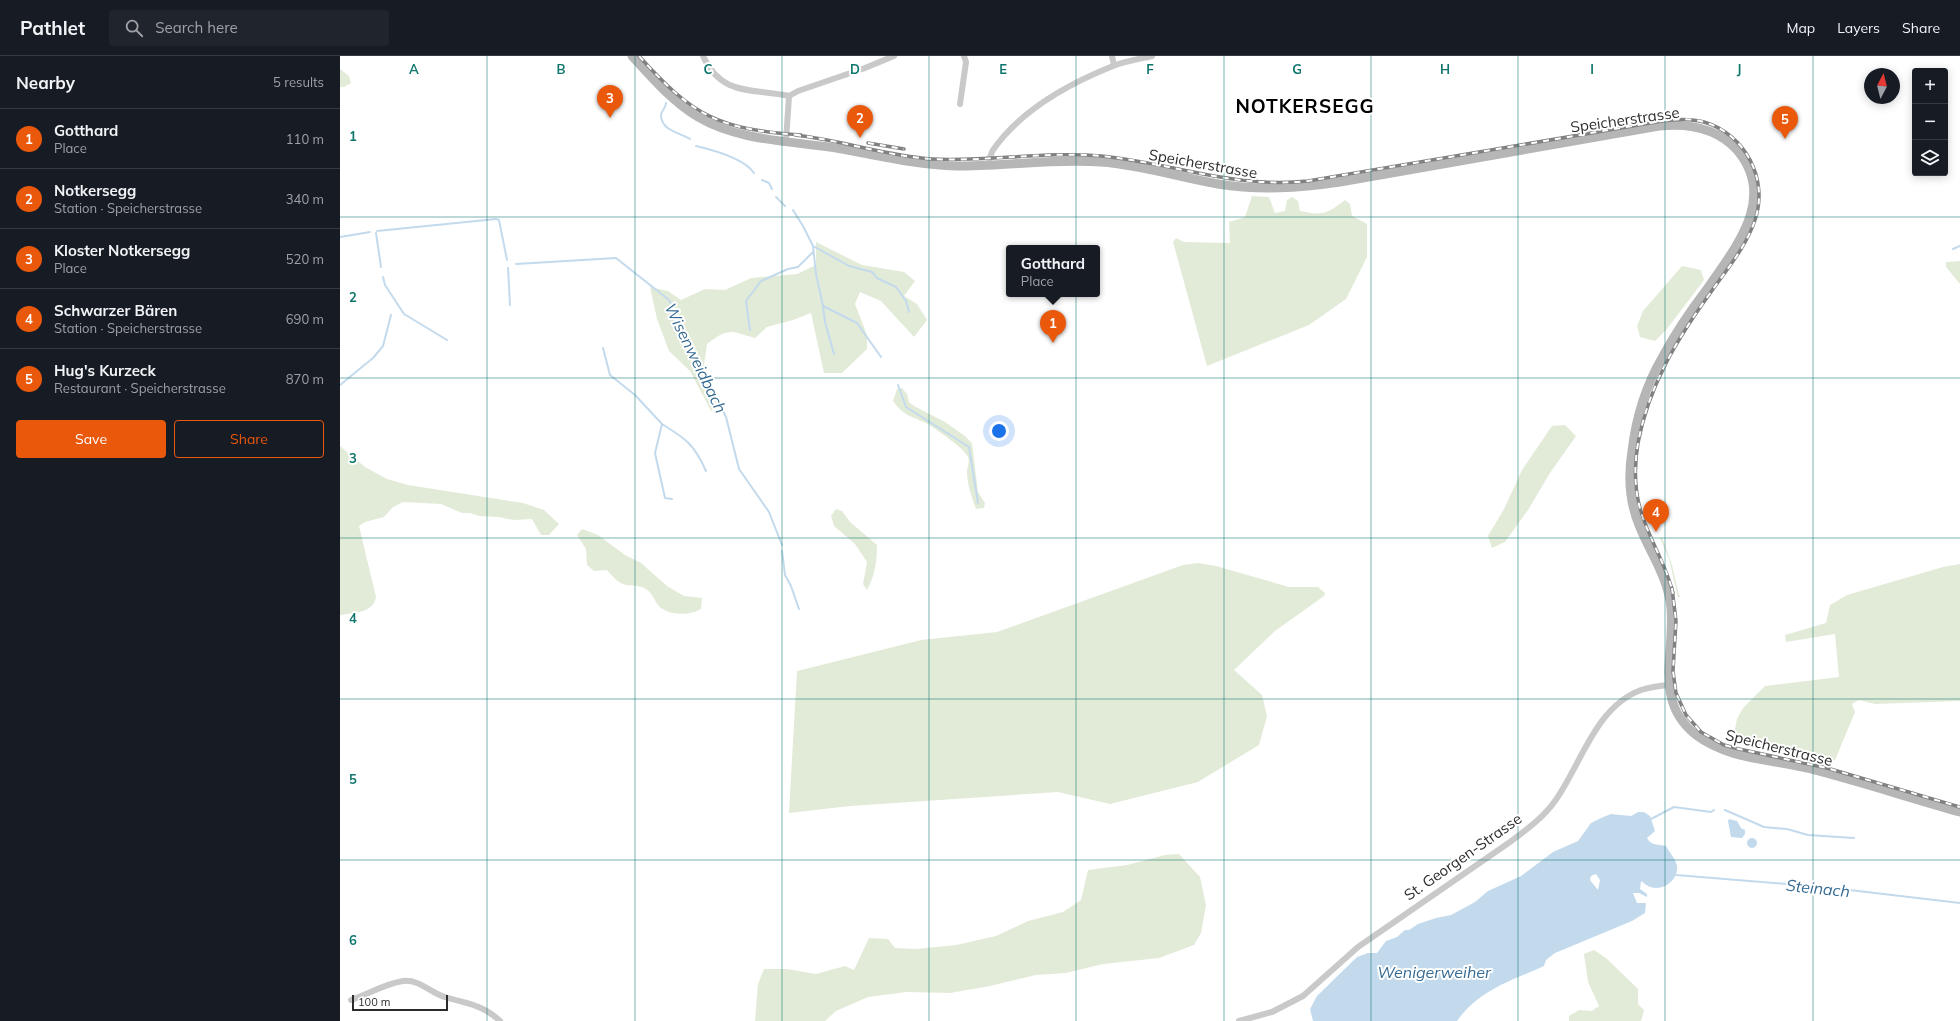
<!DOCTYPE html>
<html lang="en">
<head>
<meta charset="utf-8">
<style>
  :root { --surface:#171b24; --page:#20242c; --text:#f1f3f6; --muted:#9ea1a6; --line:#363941; --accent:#ea580c }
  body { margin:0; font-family:Mulish,sans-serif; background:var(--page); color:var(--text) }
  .controls { position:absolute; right:12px; top:12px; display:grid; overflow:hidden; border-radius:4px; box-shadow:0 2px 10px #0003 }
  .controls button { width:36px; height:36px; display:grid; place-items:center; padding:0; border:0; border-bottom:1px solid var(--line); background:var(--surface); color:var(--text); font:20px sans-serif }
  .compass { position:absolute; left:1524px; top:12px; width:36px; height:36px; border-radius:50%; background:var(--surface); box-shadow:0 2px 10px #0003; rotate:7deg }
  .scale { position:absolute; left:12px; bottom:10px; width:96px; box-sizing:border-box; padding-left:4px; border:2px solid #2c2c2c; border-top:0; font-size:11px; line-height:14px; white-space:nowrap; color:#2c2c2c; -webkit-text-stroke:3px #fff; paint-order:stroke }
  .you { position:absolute; left:659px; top:375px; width:14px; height:14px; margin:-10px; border:3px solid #fff; border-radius:50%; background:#1a73e8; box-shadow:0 0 0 6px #1a73e833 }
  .badge { display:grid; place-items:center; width:26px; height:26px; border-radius:50%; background:var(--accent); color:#fff; font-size:13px; font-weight:700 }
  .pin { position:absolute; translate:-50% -33px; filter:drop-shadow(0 1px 2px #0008) }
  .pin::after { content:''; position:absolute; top:21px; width:14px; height:12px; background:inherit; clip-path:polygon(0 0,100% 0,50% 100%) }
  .popup { position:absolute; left:666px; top:189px; width:94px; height:52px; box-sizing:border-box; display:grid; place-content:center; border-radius:4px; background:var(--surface); filter:drop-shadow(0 1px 3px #0005); font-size:13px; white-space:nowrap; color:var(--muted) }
  .popup b { font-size:15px; color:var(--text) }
  .popup::after { content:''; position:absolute; left:50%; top:100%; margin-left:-8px; border:8px solid transparent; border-top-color:var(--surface) }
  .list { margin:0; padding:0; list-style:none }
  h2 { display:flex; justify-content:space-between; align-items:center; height:52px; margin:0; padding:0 16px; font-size:17px }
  h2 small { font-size:13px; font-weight:400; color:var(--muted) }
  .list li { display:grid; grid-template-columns:26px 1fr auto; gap:12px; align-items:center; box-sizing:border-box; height:60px; padding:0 16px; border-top:1px solid var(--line) }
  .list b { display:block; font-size:15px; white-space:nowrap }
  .list p { margin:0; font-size:13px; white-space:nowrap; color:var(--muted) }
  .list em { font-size:13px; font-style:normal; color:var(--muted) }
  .actions { display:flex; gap:8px; padding:12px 16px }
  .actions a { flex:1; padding:9px 0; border:1px solid var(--accent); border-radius:4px; text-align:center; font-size:14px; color:var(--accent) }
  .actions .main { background:var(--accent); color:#fff }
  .icon { flex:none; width:22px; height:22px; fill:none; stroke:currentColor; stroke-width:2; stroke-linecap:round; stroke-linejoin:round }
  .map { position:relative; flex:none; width:1620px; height:965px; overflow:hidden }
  header { display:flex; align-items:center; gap:24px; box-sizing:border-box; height:56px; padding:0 20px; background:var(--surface); border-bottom:1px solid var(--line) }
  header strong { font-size:19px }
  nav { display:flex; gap:22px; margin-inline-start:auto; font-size:14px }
  .search { width:280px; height:36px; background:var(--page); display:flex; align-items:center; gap:10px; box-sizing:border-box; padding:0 14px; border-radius:4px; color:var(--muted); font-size:15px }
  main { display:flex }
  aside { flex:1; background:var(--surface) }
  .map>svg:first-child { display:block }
  .green { fill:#e2ebd8 }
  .water { fill:#c3daed; fill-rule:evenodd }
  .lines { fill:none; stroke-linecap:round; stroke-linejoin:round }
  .stream { stroke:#c3daed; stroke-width:2 }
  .street { stroke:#c9c9c9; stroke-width:6 }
  .secondary { stroke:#b6b6b6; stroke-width:9 }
  .rail-casing { stroke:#818181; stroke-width:3.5 }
  .rail { stroke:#fff; stroke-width:2; stroke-dasharray:6; stroke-linecap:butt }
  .grid { fill:none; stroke:#0f766e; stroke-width:1; stroke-opacity:0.55 }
  .labels { text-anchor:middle; stroke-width:4; stroke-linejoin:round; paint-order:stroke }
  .street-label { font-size:15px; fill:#2c2c2c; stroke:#fff }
  .water-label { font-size:16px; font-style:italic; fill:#356a93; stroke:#fff }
  .district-label { font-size:19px; font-weight:bold; letter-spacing:1px; fill:#000; stroke:#fff }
  .grid-label { font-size:13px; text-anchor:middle; font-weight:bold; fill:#0f766e; stroke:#fff; stroke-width:4; stroke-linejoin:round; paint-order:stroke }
</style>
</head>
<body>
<header>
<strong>Pathlet</strong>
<div class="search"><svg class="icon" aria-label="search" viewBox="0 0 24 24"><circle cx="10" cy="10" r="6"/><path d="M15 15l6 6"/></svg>Search here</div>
<nav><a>Map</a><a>Layers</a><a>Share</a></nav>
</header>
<main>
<aside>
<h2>Nearby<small>5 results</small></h2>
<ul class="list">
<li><span class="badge">1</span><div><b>Gotthard</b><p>Place</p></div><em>110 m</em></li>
<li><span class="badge">2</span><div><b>Notkersegg</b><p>Station · Speicherstrasse</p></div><em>340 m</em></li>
<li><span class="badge">3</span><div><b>Kloster Notkersegg</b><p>Place</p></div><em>520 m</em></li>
<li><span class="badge">4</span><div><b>Schwarzer Bären</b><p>Station · Speicherstrasse</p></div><em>690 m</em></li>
<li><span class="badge">5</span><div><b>Hug's Kurzeck</b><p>Restaurant · Speicherstrasse</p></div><em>870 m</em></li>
</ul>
<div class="actions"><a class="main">Save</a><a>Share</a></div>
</aside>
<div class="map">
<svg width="1620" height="965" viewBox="0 0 1620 965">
  <rect width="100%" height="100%" fill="#fff"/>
  <path class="green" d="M0 13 9 20 11 27 4 31H0Z
    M912 140 929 141 935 157 945 155 947 144 952 141 958 145 960 155C982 160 987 158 1005 144L1010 148 1012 160 1027 168V201L1006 243 969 269 867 310 833 186 836 182 844 186 890 187 889 166 905 161Z
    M476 186 522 209 564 216 575 225 564 240 577 248 587 264 574 281 541 245 520 236 515 248 527 279V293L502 317H484L471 257 453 264 427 271 415 282C390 275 389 271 367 288L364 309 379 350 371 355 350 315 329 295 317 263 310 231 328 235 341 244 365 233 385 234 411 222 457 218 476 209Z
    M1620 205V228L1606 211V206Z
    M1342 210 1361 214 1364 224 1327 273 1315 285 1300 281 1297 270 1303 255Z
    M562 332 567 338 569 346 574 350 605 366 625 380 632 387 638 436 645 447 644 452 636 453C632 442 627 428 627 416 627 411 630 407 628 401 623 391 598 375 588 368 585 366 580 365 577 363 566 359 560 355 553 345L557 333Z
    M1225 369 1236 380 1210 417 1188 454 1165 486 1152 492 1148 480 1164 453 1182 414 1212 370Z
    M0 390 25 411 47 423 68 429 183 447 204 454 219 468 209 479H201L192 463 174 464 158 461 139 460 130 457H122L101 448 63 446 53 451 44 461 25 466 19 470 36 541C34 557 13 557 0 559Z
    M496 453 502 455 510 466 537 489C537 506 535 519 527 534L523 528 527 506 515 488 494 470 491 460Z
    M242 473 258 479 285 499 301 507 327 530 344 540 362 542 361 553C350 560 327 560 318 549 313 542 312 536 304 532 298 529 293 530 286 529 278 527 272 520 267 514L254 515 247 509 246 493 237 479Z
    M1322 481 1332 509 1339 539 1341 540 1338 542 1329 503 1320 482Z
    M858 507 876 510 949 531H978L985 537 984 540 935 575 894 614 922 639 927 660 919 689 858 726 770 748 718 736 510 750 449 757 457 615 581 584 657 576 843 509Z
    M1620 508V645L1535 648 1519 644 1512 648 1515 656 1495 704 1485 708 1435 697 1393 683 1397 663 1403 652 1425 630 1499 621 1495 578 1446 586 1445 579 1486 567 1490 549 1507 539 1603 511Z
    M839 798 860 821 866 849 861 877 854 889 819 902 763 908 726 917 696 919 650 930 610 937 566 936 528 941 496 955 485 965H415L418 928 424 913H447L476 918 505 910 514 914 529 882 548 883 555 892 576 893 616 889 656 880 688 865 723 856 741 844 748 814 787 809 825 799Z
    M1254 894 1266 902 1298 933V948L1304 954 1301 965H1229V960L1239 954 1252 955 1259 950 1248 926 1244 898Z"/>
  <path class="water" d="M1298 756H1304L1310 760 1315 775 1307 782C1311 790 1318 788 1326 790 1329 796 1336 803 1337 810 1339 824 1322 837 1308 830 1306 829 1304 827 1301 825L1300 833 1307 838V841L1299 837H1293L1297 847H1306L1305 857 1292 865 1215 897 1206 904 1204 910C1171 925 1139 934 1117 965H973L970 953 977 940 1017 901 1028 897H1037L1046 885 1057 881 1065 874H1069L1078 868 1096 862 1111 859 1135 846 1148 835 1181 820 1213 796 1238 785 1251 767 1261 762 1271 758 1291 760ZM1256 818 1260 824 1258 834 1250 824 1251 820Z
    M1389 763 1397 765 1401 772 1405 774V778L1402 782 1391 781 1388 765Z
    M1407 787a5 5 0 1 1 10 0a5 5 0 1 1-10 0Z"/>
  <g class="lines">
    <path class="stream" d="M326 47C326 52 321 55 321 59 321 75 341 77 350 83
      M356 90C373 94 404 102 414 117
      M422 124 429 127 432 133
      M436 141 445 150
      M453 154 463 170 473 190 509 210 532 216 537 222 556 231 566 245 569 256
      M37 175 156 163 159 164 167 204
      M36 177 41 211
      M0 181 30 176
      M473 190 476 218 483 250 517 267 541 301
      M1613 193 1620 190
      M176 208 276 202 329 244 386 361 399 413 429 456 442 489
      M168 212 170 249
      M43 221 45 229 64 258 107 284
      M483 251 485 266 494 298
      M410 274 406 245 421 225 448 213 458 211 473 196
      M263 292 270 319 295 339 322 368 315 397 325 442 332 443
      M0 329 33 302 43 290 51 259
      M558 329 566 351 629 391 638 447
      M322 368C346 383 354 388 366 415
      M442 495 445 519 451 530 459 553
      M1385 754 1424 771 1447 773 1468 779 1514 782
      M1311 763 1334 751 1371 756 1374 754
      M1336 819 1484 831 1620 847"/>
    <path class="street" d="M363 0C382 41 412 32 449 40
      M772 0 774 9
      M620 48 626 6 624 0
      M446 85 449 40 458 35 525 12 554 0
      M649 109C649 96 656 90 664 80 693 47 733 26 773 10 785 5 800 3 812 0
      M11 944C29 938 44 928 63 925 79 923 91 937 105 941 127 948 142 948 160 965
      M899 965 932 956 963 940 1018 891 1170 786C1186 774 1203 762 1215 745 1241 709 1255 651 1301 634 1310 631 1319 630 1328 629"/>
    <path class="secondary" d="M292 0C312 22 332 45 358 61 400 86 455 85 502 93 540 100 578 109 616 110 665 111 712 102 761 106 801 109 839 121 878 128 920 135 959 132 1000 126L1319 70C1348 67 1376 71 1397 94 1438 142 1395 192 1367 233 1351 254 1336 276 1323 300 1306 329 1296 361 1292 395 1288 420 1289 445 1299 469 1310 497 1328 521 1331 552 1335 598 1313 645 1356 679 1389 704 1432 703 1471 713 1521 726 1570 742 1620 756"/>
    <defs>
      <path id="rail" d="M299 0C354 61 378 73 461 79
        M455 79C501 84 546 100 592 103 648 106 705 95 761 100 833 107 894 133 968 125L1322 65C1336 63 1350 62 1364 66 1405 78 1429 123 1415 164 1406 191 1387 213 1371 236 1337 283 1309 329 1298 387 1294 411 1294 435 1302 459 1311 486 1326 509 1333 537
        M528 87 564 93
        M1332 532 1336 565 1333 615 1336 637 1346 659 1361 676 1384 689 1399 693 1487 712 1620 751"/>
    </defs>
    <use href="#rail" class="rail-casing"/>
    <use href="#rail" class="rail"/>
  </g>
  <path class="grid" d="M147 0V965M295 0V965M442 0V965M589 0V965M736 0V965M884 0V965M1031 0V965M1178 0V965M1325 0V965M1473 0V965M0 161H1620M0 322H1620M0 482H1620M0 643H1620M0 804H1620"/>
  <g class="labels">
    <g class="street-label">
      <text transform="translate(1285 64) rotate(-8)" y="5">Speicherstrasse</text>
      <text transform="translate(863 108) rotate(10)" y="5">Speicherstrasse</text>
      <text transform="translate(1439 692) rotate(14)" y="5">Speicherstrasse</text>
      <text transform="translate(1123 801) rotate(-35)" y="5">St. Georgen-Strasse</text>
    </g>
    <g class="water-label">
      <text transform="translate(356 302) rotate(64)" y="6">Wisenweidbach</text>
      <text transform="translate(1478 832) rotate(6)" y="6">Steinach</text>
      <text x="1094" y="922">Wenigerweiher</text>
    </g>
    <g class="district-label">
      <text x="965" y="57">NOTKERSEGG</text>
    </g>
  </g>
  <g class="grid-label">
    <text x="74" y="18">A</text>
    <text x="221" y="18">B</text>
    <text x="368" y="18">C</text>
    <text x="515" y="18">D</text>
    <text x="663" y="18">E</text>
    <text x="810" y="18">F</text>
    <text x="957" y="18">G</text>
    <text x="1105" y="18">H</text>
    <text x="1252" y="18">I</text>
    <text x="1399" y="18">J</text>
    <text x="13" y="85">1</text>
    <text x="13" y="246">2</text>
    <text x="13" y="407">3</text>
    <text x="13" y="567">4</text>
    <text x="13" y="728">5</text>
    <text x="13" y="889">6</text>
  </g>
</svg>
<div class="controls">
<button>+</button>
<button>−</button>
<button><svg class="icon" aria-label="layers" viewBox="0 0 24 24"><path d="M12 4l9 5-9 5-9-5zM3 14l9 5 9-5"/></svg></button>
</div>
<svg class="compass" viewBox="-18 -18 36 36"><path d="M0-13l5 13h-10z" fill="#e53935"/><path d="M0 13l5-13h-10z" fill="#9ea1a6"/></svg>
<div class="scale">100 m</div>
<div class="you"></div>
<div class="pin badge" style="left:713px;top:287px">1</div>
<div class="popup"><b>Gotthard</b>Place</div>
<div class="pin badge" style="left:520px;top:82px">2</div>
<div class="pin badge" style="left:270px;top:62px">3</div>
<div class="pin badge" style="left:1316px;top:476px">4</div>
<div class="pin badge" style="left:1445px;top:83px">5</div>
</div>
</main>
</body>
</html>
